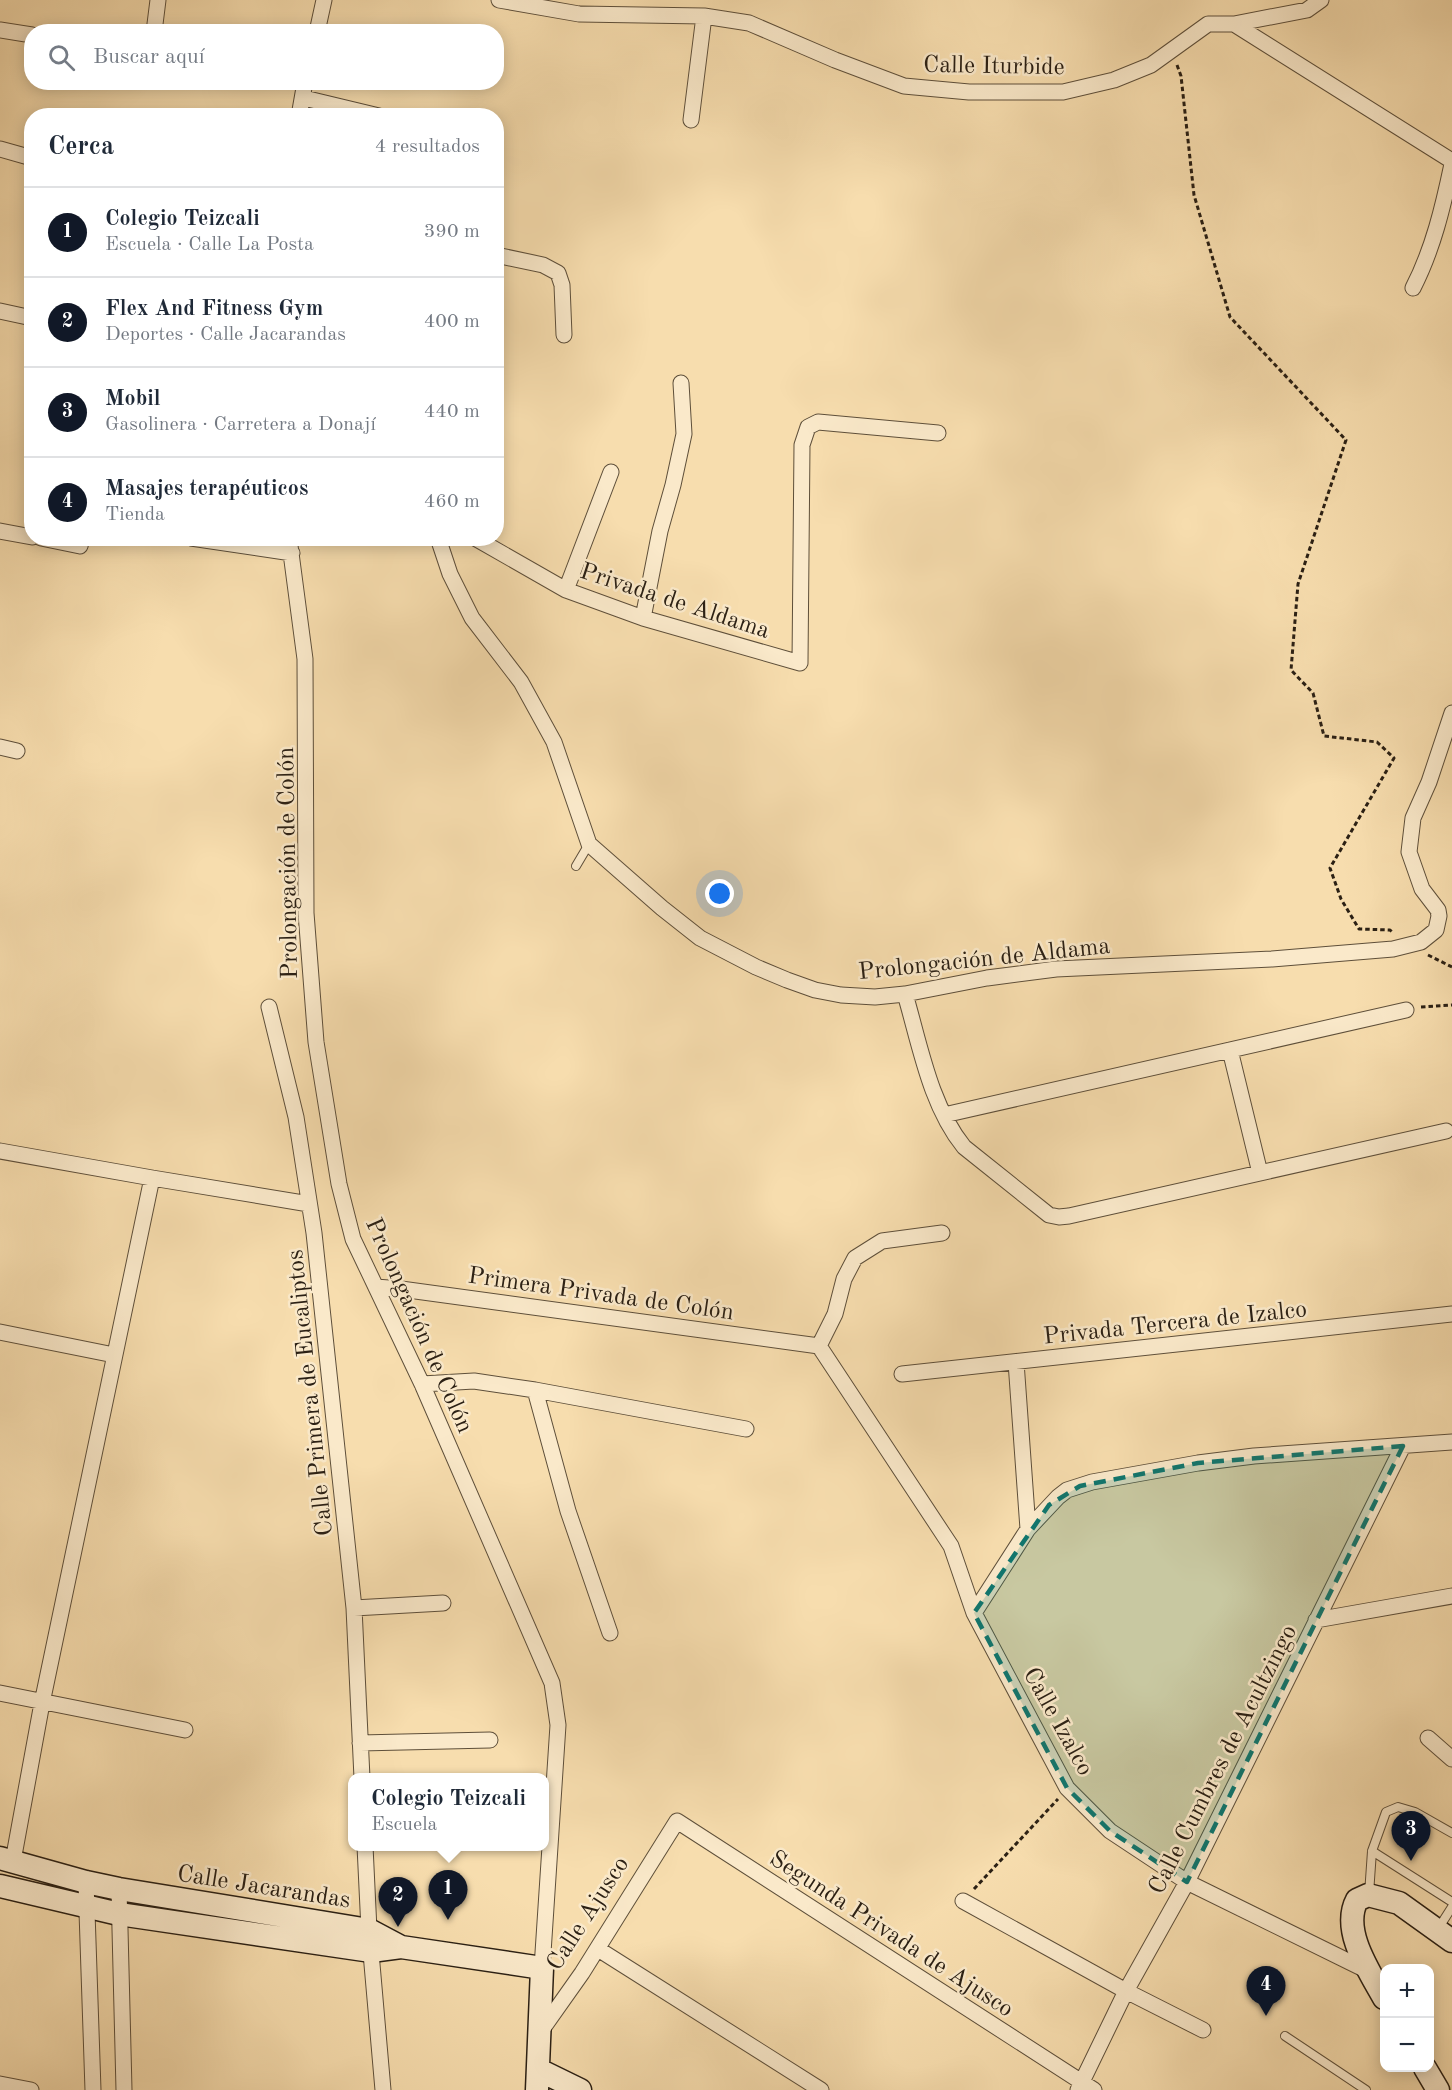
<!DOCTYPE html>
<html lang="es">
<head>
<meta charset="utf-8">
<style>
  :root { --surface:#fff; --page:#f6f6f7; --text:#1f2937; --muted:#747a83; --line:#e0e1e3; --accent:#111827 }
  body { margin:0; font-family:"Old Standard TT",serif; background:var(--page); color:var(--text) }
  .controls { position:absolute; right:18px; bottom:18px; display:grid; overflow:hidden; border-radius:12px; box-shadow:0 3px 15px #0003 }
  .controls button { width:54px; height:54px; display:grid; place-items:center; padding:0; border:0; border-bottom:2px solid var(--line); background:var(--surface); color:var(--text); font:30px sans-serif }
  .you { position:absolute; left:720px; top:894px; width:21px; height:21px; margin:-15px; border:4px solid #fff; border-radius:50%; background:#1a73e8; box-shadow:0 0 0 9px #1a73e833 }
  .badge { display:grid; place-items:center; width:39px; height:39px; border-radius:50%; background:var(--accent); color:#fff; font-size:20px; font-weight:700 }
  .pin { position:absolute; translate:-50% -50px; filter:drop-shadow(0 2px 3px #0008) }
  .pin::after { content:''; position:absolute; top:32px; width:21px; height:18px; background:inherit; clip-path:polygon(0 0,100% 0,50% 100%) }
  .popup { position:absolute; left:348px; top:1773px; width:201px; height:78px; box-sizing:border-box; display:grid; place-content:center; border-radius:12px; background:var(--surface); filter:drop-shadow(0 2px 4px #0005); font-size:20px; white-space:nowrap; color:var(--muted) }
  .popup b { font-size:22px; color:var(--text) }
  .popup::after { content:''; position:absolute; left:50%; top:100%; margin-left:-12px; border:12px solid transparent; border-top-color:var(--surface) }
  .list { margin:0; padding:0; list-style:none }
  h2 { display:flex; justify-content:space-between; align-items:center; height:78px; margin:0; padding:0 24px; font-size:26px }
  h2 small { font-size:20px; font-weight:400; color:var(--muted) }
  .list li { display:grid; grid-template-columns:39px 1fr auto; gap:18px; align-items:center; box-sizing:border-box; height:90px; padding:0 24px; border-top:2px solid var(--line) }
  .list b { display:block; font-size:22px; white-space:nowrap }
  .list p { margin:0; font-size:20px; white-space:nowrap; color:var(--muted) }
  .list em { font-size:20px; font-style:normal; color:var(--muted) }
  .icon { flex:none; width:33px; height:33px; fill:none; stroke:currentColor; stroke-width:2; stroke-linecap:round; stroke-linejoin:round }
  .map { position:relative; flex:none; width:1452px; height:2090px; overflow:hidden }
  .search { position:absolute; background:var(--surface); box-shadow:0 3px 15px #0003; left:24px; top:24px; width:480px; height:66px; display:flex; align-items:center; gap:15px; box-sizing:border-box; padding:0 21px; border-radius:24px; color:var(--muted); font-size:22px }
  .panel { position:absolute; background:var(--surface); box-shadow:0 3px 15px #0003; left:24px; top:108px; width:480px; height:438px; border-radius:24px }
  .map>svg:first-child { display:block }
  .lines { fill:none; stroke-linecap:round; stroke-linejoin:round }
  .lane-casing { stroke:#5e4f3a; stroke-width:10 }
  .street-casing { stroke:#5e4f3a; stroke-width:17 }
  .secondary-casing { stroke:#2b2014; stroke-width:25 }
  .path { stroke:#2b2014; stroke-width:3; stroke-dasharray:4.5 3; stroke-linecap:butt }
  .lane { stroke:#fae9ca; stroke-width:8 }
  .street { stroke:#fae9ca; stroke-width:15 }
  .secondary { stroke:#fae9ca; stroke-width:22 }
  .marked { fill:#0f766e; fill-opacity:0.2; stroke:#0f766e; stroke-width:4.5; stroke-dasharray:12 8; stroke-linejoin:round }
  .labels { text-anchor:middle; stroke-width:5; stroke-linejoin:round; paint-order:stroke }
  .street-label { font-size:24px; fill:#2b2014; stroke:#fae9ca }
</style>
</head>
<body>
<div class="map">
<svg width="1452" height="2090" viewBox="0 0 1452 2090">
  <rect width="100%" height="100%" fill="#f7ddae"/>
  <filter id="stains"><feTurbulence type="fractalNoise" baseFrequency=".00333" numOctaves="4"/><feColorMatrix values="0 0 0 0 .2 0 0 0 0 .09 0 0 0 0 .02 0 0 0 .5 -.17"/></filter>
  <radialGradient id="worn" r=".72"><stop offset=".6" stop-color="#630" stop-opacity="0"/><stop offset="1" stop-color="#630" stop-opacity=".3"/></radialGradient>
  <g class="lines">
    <defs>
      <path id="lane" d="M576 866 589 844
        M1372 1851 1452 1902
        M1369 1894 1372 1851 1386 1812 1398 1807 1415 1812 1452 1833
        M1438 1929 1452 1907
        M1285 2036 1366 2090"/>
      <path id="street" d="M499 0 579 14 704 16 749 23 835 60 904 86 969 92H1063L1114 80 1151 65 1208 24H1234L1307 10 1321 0
        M1234 24 1452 161
        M0 30 32 35
        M154 32 158 0
        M317 32 324 0
        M304 98 379 116
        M299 116 305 82
        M691 120 704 16
        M0 149 32 158
        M496 255 543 265 558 273 562 285 564 335
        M1413 288C1433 249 1443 207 1452 164
        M0 311 32 318
        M0 531 32 537
        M41 538 80 546 82 538
        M191 538 292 553
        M289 538 305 659 306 913 316 1042 339 1184 353 1239 422 1384 552 1683 558 1725 542 1968
        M438 538 450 574 472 618 521 682 554 742 589 844 662 908 700 938 756 967 787 980 815 990 841 995 875 997 905 994 987 978 1056 969 1272 959 1393 949 1421 942 1436 930 1439 916 1438 910 1422 889 1409 852 1413 818 1429 782 1452 713
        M475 538 566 590 643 618 800 663 802 445 808 427 818 422 938 433
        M566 590 611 472
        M643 618 660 531 673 485 684 434 681 383
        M0 747 17 751
        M905 994C920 1045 930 1105 964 1147L1049 1215 1059 1217 1069 1216 1446 1131
        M269 1007 296 1117 314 1233 354 1608 362 1778
        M1230 1050 1260 1173
        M944 1115 1406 1010
        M0 1151 152 1178 309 1204
        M376 1287 401 1289 819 1346
        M0 1332 114 1355
        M819 1346 951 1546 974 1613 1067 1788 1110 1831 1187 1882 1368 1971
        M819 1346 835 1314 844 1279 855 1258 882 1241 942 1233
        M1016 1362 1028 1529
        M902 1374 1452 1314
        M422 1384 474 1381 535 1390 746 1429
        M535 1390 568 1511 610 1633
        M354 1608 443 1603
        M974 1613 1028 1529 1058 1497 1067 1490 1092 1482 1198 1463 1254 1456 1452 1442
        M1316 1620 1452 1596
        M0 1693 185 1730
        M1428 1738 1452 1759
        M360 1743 490 1740
        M365 1846 369 1930 383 2090
        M13 1861 42 1703 152 1178
        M86 1882 93 2090
        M119 1889 124 2090
        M963 1901 1126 1991 1203 2030
        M598 1949 821 2090
        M541 2031 582 1973 677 1821 1094 2090
        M0 2084 31 2090
        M1078 2090 1126 1991 1187 1882 1403 1446"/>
      <path id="secondary" d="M0 1858 86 1882 119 1889 369 1930 401 1947
        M0 1886 119 1914 371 1951 401 1947 542 1968 537 2090
        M1384 1998C1369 1971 1341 1930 1357 1900L1368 1895 1399 1903 1452 1941
        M1425 2068 1438 2090
        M539 2070 580 2090"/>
    </defs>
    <use href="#lane" class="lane-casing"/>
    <use href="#street" class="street-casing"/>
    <use href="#secondary" class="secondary-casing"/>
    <path class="path" d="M1177 65 1181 76 1194 195 1230 317 1346 440 1298 584 1291 670 1313 693 1324 736 1377 742 1394 758 1330 868 1341 899 1359 929 1390 930 1393 933
      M1428 955 1452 967
      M1421 1007 1452 1005
      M974 1889 1058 1799"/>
    <use href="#lane" class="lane"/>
    <use href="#street" class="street"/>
    <use href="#secondary" class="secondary"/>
  </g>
  <path class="marked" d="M1403 1446 1187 1882 1110 1831 1067 1788 974 1613 1049 1505 1080 1486 1198 1463Z"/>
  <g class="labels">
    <g class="street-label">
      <text transform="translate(994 65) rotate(1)" y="8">Calle Iturbide</text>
      <text transform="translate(675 600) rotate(18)" y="8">Privada de Aldama</text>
      <text transform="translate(287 863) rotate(-91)" y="8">Prolongación de Colón</text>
      <text transform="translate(984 958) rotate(-6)" y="8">Prolongación de Aldama</text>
      <text transform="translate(601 1293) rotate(8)" y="8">Primera Privada de Colón</text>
      <text transform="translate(1175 1322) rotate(-6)" y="8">Privada Tercera de Izalco</text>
      <text transform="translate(420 1325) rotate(66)" y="8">Prolongación de Colón</text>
      <text transform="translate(309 1393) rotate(-96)" y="8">Calle Primera de Eucaliptos</text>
      <text transform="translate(1059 1721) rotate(61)" y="8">Calle Izalco</text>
      <text transform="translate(1222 1759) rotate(-63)" y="8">Calle Cumbres de Acultzingo</text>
      <text transform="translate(264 1886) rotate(9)" y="8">Calle Jacarandas</text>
      <text transform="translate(587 1913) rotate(-57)" y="8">Calle Ajusco</text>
      <text transform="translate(892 1933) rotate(33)" y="8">Segunda Privada de Ajusco</text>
    </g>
  </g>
  <rect width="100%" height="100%" filter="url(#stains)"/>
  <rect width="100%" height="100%" fill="url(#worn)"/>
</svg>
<div class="controls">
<button>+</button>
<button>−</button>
</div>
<div class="you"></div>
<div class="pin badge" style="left:448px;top:1920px">1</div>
<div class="popup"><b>Colegio Teizcali</b>Escuela</div>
<div class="pin badge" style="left:398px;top:1927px">2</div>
<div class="pin badge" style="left:1411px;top:1861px">3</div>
<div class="pin badge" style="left:1266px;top:2016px">4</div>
<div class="search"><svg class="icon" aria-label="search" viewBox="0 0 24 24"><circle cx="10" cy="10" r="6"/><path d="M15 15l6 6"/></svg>Buscar aquí</div>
<section class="panel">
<h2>Cerca<small>4 resultados</small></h2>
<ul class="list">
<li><span class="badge">1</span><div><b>Colegio Teizcali</b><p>Escuela · Calle La Posta</p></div><em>390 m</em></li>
<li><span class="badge">2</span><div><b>Flex And Fitness Gym</b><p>Deportes · Calle Jacarandas</p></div><em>400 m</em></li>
<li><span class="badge">3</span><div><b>Mobil</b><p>Gasolinera · Carretera a Donají</p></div><em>440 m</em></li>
<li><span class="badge">4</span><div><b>Masajes terapéuticos</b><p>Tienda</p></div><em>460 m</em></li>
</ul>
</section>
</div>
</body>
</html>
